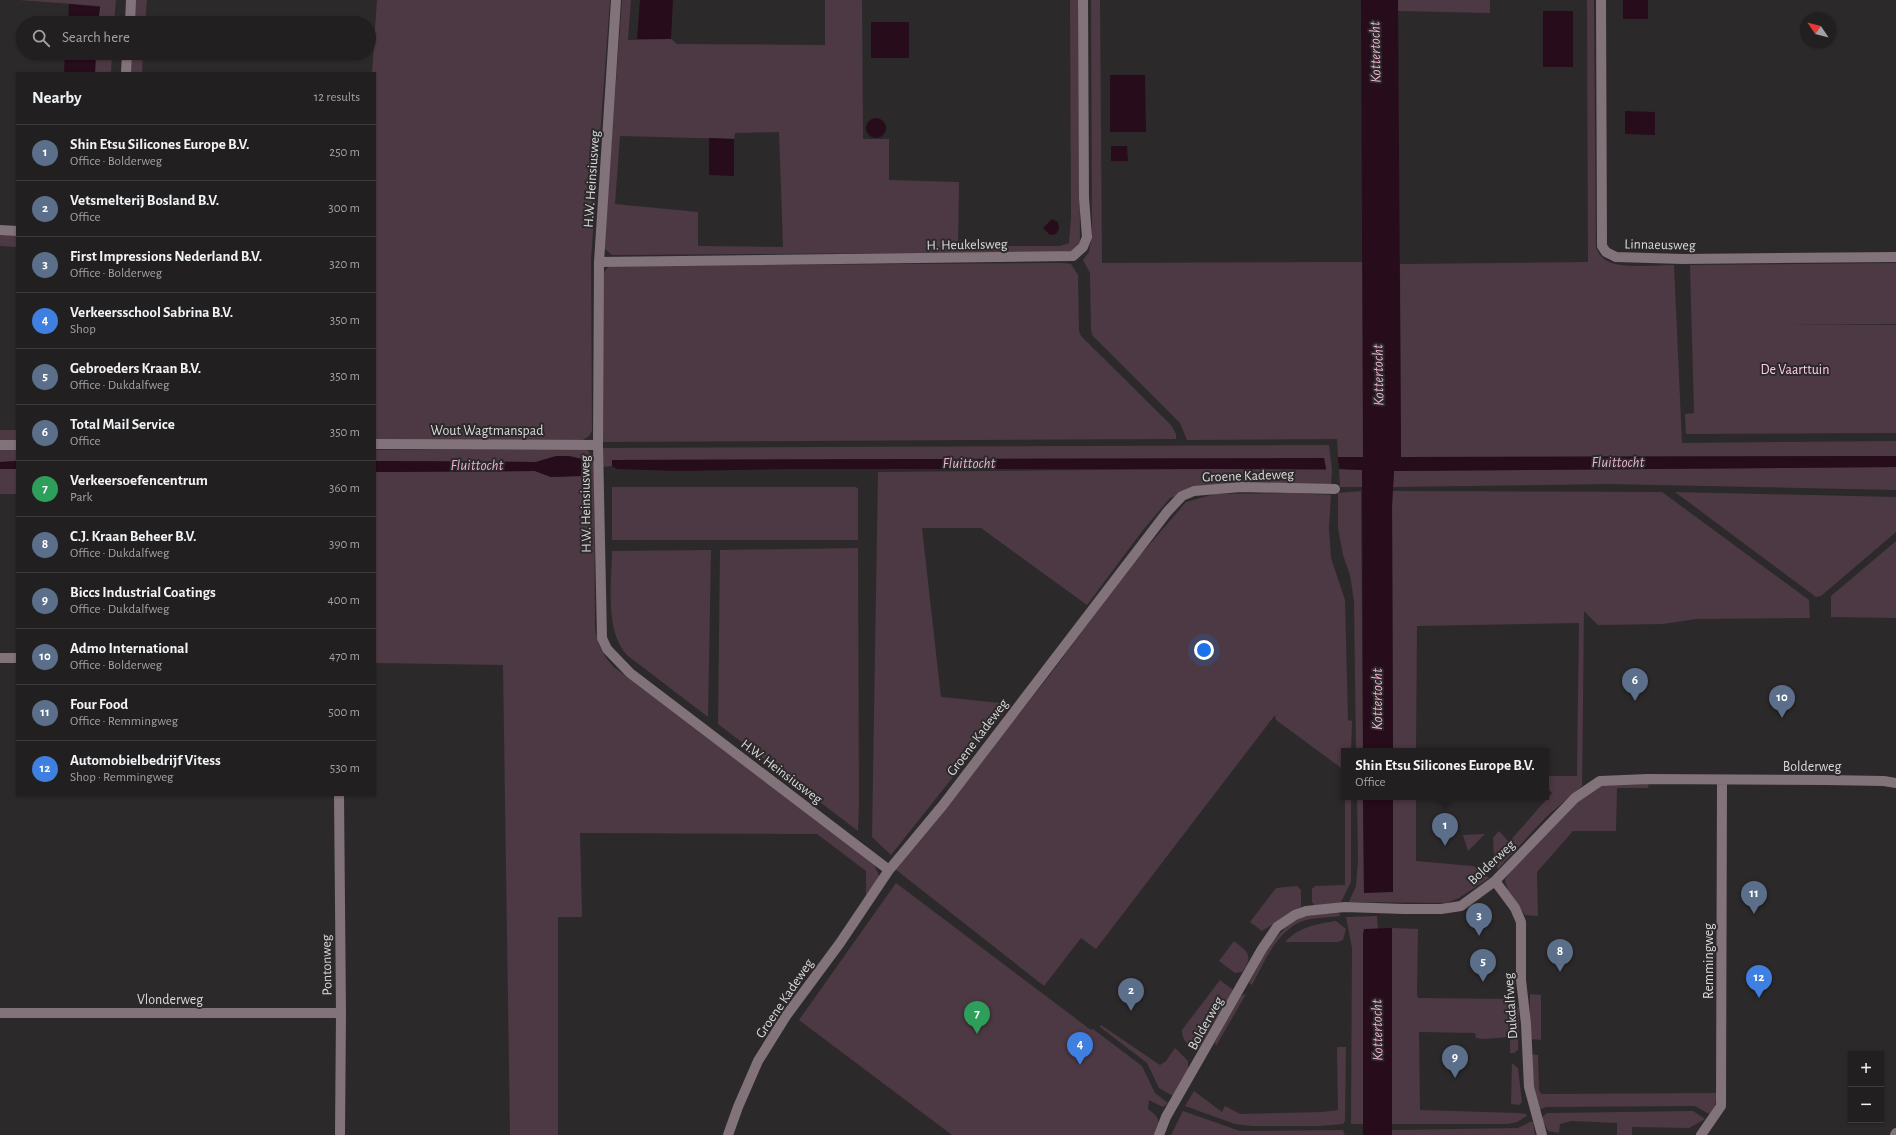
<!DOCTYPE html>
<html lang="en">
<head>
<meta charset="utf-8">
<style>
  :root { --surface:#211f20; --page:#2d2c2d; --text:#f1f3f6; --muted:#a2a2a5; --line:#3e3d3e; --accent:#3ad4a5 }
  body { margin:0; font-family:"Alegreya Sans",sans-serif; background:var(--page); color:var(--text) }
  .controls { position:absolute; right:12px; bottom:12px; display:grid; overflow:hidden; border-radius:0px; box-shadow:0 1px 3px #0004 }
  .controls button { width:36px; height:36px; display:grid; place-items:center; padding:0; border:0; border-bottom:1px solid var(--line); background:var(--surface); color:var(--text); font:20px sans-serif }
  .compass { position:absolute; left:1800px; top:12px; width:36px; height:36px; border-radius:50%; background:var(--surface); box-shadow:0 1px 3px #0004; rotate:305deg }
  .you { position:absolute; left:1204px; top:650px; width:14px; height:14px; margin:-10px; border:3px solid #fff; border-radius:50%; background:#1a73e8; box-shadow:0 0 0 6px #1a73e833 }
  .badge { display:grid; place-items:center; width:26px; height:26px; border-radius:50%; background:var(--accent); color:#fff; font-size:13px; font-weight:700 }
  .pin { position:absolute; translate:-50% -33px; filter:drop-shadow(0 1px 2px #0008) }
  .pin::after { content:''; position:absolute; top:21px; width:14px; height:12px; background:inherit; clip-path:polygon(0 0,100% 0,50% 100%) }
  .popup { position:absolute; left:1341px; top:748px; width:208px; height:52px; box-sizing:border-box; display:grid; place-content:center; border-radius:0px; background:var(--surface); filter:drop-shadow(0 1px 3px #0005); font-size:13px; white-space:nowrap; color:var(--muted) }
  .popup b { font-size:15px; color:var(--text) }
  .popup::after { content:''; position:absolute; left:50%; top:100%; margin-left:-8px; border:8px solid transparent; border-top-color:var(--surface) }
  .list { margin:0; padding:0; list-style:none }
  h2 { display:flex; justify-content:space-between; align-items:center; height:52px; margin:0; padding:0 16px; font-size:17px }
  h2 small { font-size:13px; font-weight:400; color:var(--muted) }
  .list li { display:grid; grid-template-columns:26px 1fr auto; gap:12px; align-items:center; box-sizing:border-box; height:56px; padding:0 16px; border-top:1px solid var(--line) }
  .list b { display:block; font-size:15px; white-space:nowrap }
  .list p { margin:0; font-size:13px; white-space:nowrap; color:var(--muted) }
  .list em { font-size:13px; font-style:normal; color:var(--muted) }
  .icon { flex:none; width:22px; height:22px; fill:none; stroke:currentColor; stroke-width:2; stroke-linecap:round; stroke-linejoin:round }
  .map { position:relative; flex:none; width:1896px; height:1135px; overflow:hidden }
  .search { position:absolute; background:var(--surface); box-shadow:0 1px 3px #0004; left:16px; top:16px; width:360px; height:44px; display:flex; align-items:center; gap:10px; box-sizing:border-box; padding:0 14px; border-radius:22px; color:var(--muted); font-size:15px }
  .panel { position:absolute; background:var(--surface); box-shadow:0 1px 3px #0004; left:16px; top:72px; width:360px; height:724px; border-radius:0px }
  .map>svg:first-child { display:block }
  .green { fill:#4d3943; fill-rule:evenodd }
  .water { fill:#270c1b }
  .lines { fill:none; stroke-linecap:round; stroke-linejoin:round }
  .minor { stroke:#827279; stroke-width:10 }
  .labels { text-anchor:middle; stroke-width:4; stroke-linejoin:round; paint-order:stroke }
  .street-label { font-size:14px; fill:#dbd9da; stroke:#2c292b }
  .park-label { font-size:14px; fill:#fecbe4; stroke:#2c292b }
  .water-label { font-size:15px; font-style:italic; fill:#efb2d0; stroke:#2c292b }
</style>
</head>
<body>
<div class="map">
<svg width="1896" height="1135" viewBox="0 0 1896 1135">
  <rect width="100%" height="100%" fill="#2c292b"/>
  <path class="green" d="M19 0H116L114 23H98L100 6Z
    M135 0H147L145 23H141C133 17 134 9 135 0Z
    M377 0H610L591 259 592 431 589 436 581 441 375 442V73H372Z
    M622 0H631L628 40 671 39 677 44 825 45V0H862L863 139H889V180L959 182 958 246H1060L1069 243 1071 217 1070 0H1078L1080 243 1073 252 612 255 605 249 604 244ZM779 132 783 247 698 246V212L615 204 620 136 734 139 735 133Z
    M1091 0H1100L1102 263 1363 262V458L1338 457 1337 439 1187 440 1180 423 1092 335 1091 329 1090 273 1083 260 1089 252 1092 234Z
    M1398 0H1490V13L1398 11Z
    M1587 0H1594L1596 248C1598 251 1600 256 1603 258 1614 270 1658 265 1674 265L1682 443 1896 441V456L1401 457 1400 264 1588 262Z
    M96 53H112L111 73H95Z
    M131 53H143L142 73H129Z
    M0 233 17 234V247L0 246Z
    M1063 263 1071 264 1078 275 1079 331 1081 336 1171 425 1176 434V439L603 442 602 276 607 268 611 266Z
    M1896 263V324L1782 325H1896V433L1686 434 1685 414 1694 413 1690 265Z
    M0 430H17V442H0Z
    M1329 445 1332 470 1331 486 1198 488 1170 498 1143 530 1087 605 981 528H922L941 697 1011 704 891 855 872 837 878 472 1212 469 1326 470 1324 458 612 460V466L601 467V448Z
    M17 448V461L0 462V449Z
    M586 449 593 456 594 460 595 630C598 645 604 658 615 668L874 864 880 878 866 902V871L817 834 580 833 582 917H558V1135H510L503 665 375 663V472L535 471 551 477 581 476 582 459C566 454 551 457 536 462L375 461V450Z
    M1896 467V490L1609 484 1393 487 1394 471Z
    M0 469H17V494H0Z
    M1339 469 1362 470V487H1340Z
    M612 487H855L858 488V540H612Z
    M1361 491 1363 751H1356L1354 601 1350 575 1343 555 1338 528V493Z
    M1392 491 1662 492 1809 600 1810 618 1696 619 1663 624 1598 625 1584 611 1582 786 1546 817 1498 869 1494 859 1493 838 1499 831 1509 842 1552 793 1546 787V776H1577L1579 623 1417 626 1416 751H1393Z
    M1675 492 1896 497V532L1821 596 1816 597Z
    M1292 493 1331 495 1329 528 1331 558 1345 600 1348 720 1352 721 1351 751H1344V770L1276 720 1275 715 1096 949 1081 938 1044 986 895 869 932 825 1052 672 1131 566 1186 502 1215 494Z
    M1896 541V618L1831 617V596Z
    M858 548 859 805 858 831 718 724 720 550Z
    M711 550 708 717 628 656C604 632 612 582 612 551Z
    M1649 781 1648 788H1617L1616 831H1573L1537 872 1538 916 1525 915 1508 891 1505 880 1511 870C1531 849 1572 797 1597 787 1613 780 1632 782 1649 781Z
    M1345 797H1351V882L1341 902 1337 905 1315 906 1312 902V889L1315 886 1345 885Z
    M1357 797H1363L1364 893 1393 886V797H1416V861L1473 866 1481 870 1489 878 1459 898 1446 903 1349 902 1356 886 1358 861Z
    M1485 834 1468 851 1463 835Z
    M896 883 1091 1030 1093 1029 1142 1066 1155 1093 1168 1103 1163 1107 1149 1100 1148 1109C1161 1119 1160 1120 1154 1135H952L799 1020Z
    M1297 886 1301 890V907L1262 931 1250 922 1276 888Z
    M1339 913 1340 916C1327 918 1311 917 1300 922 1276 933 1264 963 1252 985L1249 983C1263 958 1276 927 1304 917 1314 914 1328 914 1339 913Z
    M1377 916 1378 929H1364L1363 1124H1351L1352 948 1346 917Z
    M1336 921 1346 929 1343 940 1338 942H1285C1299 927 1316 924 1336 921Z
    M1392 928 1418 929 1417 995 1418 998 1509 999 1517 1005 1519 1009 1518 1050 1514 1053H1510V1037L1483 1039 1476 1038 1475 1033 1419 1032 1420 1110 1518 1113 1526 1114 1527 1116 1517 1122 1508 1124H1392Z
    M1234 941C1248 952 1254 955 1242 972L1235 973 1219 961Z
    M1220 980 1233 990 1199 1048C1189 1046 1182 1042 1182 1030Z
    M1246 994 1216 1046 1215 1042 1241 996Z
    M1530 994 1541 995V1040L1530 1039 1529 1036Z
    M1101 1025 1160 1065 1166 1061 1175 1048 1188 1061V1069L1173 1096 1159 1088 1147 1063 1100 1027Z
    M1337 1047H1346L1345 1121 1343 1124 1320 1126H1252L1235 1124 1185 1106 1194 1091 1222 1112 1225 1106 1240 1114 1322 1112 1338 1110Z
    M1531 1054 1538 1055 1539 1090 1541 1094 1716 1093C1716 1101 1716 1109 1709 1114L1695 1106 1546 1107 1539 1110 1531 1087Z
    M1512 1063 1518 1068 1522 1102 1519 1105 1511 1104Z
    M1183 1111 1240 1131 1343 1130 1345 1135H1171Z
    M1693 1111 1705 1119 1689 1128 1632 1127V1135H1617V1123L1572 1121 1560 1124 1559 1133 1548 1131 1541 1118 1547 1113H1554Z
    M1530 1122H1533L1535 1135H1392V1130L1518 1128Z"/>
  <path class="water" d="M640 0H673L671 39H637Z
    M1361 0H1398L1401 457 1896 456V467L1394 471 1392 507 1393 751H1363L1362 470 1339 469 1338 457H1363Z
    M1623 0H1648V19H1623Z
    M69 4 100 7 98 23H68Z
    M1543 11H1573V67H1543Z
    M871 22H909V58H871Z
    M65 53H96L95 73H64Z
    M1110 75H1145L1146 132H1110Z
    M1625 111 1655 112V135L1625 134Z
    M866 128a10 10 0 1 1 20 0a10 10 0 1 1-20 0Z
    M709 138 734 139V176L709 175Z
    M1111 146H1127L1128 161H1111Z
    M1052 219 1058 222 1059 229 1056 234 1050 235 1043 228Z
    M556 456H569L582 459 581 476 551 477 535 471 375 472V461L536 462Z
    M1324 458 1326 469H794L677 471 617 469 612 466V460Z
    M17 461V469H0V462Z
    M1363 797H1393V892L1364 893Z
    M1392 928V1135H1363V934L1364 929Z"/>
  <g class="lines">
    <path class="minor" d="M616 0 599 262 598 445 602 638 607 649 630 673 889 870
      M1601 0 1602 246 1606 252 1616 257 1683 259 1896 257
      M130 23 131 0
      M126 73 127 53
      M0 230 17 231
      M599 262 1073 256 1083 247 1087 237 1084 198 1083 0
      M375 444 598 445
      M0 445H17
      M0 658H17
      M339 795 341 1013 340 1135
      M1495 881 1515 908 1521 922V980L1526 1024 1529 1087 1542 1135
      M0 1013H341
      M728 1135 738 1107 758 1061 786 1016 840 943 889 870 943 805 1167 512 1182 496 1194 491 1241 487 1335 489
      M1159 1135 1166 1117 1262 949 1277 927 1295 915 1306 911 1345 907 1404 909H1441L1461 906 1495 881 1575 798 1600 781 1648 779 1826 780 1884 781 1896 783
      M1701 1135 1721 1106 1722 781
      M1895 1135 1896 1133"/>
  </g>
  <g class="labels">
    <g class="street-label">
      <text transform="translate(591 179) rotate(-86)" y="5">H.W. Heinsiusweg</text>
      <text transform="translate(967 244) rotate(-1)" y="5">H. Heukelsweg</text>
      <text transform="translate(1660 244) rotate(1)" y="5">Linnaeusweg</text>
      <text x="487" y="435">Wout Wagtmanspad</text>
      <text transform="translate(1248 475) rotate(-2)" y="5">Groene Kadeweg</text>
      <text transform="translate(585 504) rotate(-91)" y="5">H.W. Heinsiusweg</text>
      <text transform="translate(977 737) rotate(-53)" y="5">Groene Kadeweg</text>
      <text x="1812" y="771">Bolderweg</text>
      <text transform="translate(782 771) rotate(37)" y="5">H.W. Heinsiusweg</text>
      <text transform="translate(1491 862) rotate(-43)" y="5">Bolderweg</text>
      <text transform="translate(1708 961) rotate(-90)" y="5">Remmingweg</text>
      <text transform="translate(326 965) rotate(-91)" y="5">Pontonweg</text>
      <text transform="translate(784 998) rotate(-56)" y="5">Groene Kadeweg</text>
      <text x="170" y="1004">Vlonderweg</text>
      <text transform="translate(1510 1006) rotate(-94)" y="5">Dukdalfweg</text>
      <text transform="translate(1205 1023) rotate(-61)" y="5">Bolderweg</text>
    </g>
    <g class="park-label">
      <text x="1795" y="374">De Vaarttuin</text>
    </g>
    <g class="water-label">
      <text transform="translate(1375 52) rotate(-91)" y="5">Kottertocht</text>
      <text transform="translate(1378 375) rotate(-91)" y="5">Kottertocht</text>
      <text x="1618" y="467">Fluittocht</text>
      <text x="969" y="468">Fluittocht</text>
      <text x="477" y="470">Fluittocht</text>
      <text transform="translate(1377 699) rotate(-90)" y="5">Kottertocht</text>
      <text transform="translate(1377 1030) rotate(-91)" y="5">Kottertocht</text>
    </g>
  </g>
</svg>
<div class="controls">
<button>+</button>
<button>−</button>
</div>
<svg class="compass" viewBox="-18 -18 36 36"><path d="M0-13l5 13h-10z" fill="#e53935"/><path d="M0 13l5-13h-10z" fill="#a2a2a5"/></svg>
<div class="you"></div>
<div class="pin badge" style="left:1445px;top:846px;background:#5c6f8a">1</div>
<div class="popup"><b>Shin Etsu Silicones Europe B.V.</b>Office</div>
<div class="pin badge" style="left:1131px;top:1011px;background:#5c6f8a">2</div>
<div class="pin badge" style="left:1479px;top:936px;background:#5c6f8a">3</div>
<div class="pin badge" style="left:1080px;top:1065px;background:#3f7fe0">4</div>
<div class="pin badge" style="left:1483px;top:982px;background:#5c6f8a">5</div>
<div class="pin badge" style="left:1635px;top:701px;background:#5c6f8a">6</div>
<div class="pin badge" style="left:977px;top:1034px;background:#2e9e5b">7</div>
<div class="pin badge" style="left:1560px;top:972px;background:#5c6f8a">8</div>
<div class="pin badge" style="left:1455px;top:1078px;background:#5c6f8a">9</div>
<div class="pin badge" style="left:1782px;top:718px;background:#5c6f8a">10</div>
<div class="pin badge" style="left:1754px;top:914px;background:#5c6f8a">11</div>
<div class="pin badge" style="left:1759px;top:998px;background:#3f7fe0">12</div>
<div class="search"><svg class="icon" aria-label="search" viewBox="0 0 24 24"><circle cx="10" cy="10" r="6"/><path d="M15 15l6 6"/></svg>Search here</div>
<section class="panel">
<h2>Nearby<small>12 results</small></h2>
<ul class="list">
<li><span class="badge" style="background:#5c6f8a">1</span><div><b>Shin Etsu Silicones Europe B.V.</b><p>Office · Bolderweg</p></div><em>250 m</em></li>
<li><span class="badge" style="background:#5c6f8a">2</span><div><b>Vetsmelterij Bosland B.V.</b><p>Office</p></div><em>300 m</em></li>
<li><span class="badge" style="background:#5c6f8a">3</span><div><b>First Impressions Nederland B.V.</b><p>Office · Bolderweg</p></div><em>320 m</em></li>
<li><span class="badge" style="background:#3f7fe0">4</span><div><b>Verkeersschool Sabrina B.V.</b><p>Shop</p></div><em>350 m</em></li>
<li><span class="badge" style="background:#5c6f8a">5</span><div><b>Gebroeders Kraan B.V.</b><p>Office · Dukdalfweg</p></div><em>350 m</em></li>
<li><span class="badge" style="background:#5c6f8a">6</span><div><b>Total Mail Service</b><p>Office</p></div><em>350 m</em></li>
<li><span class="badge" style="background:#2e9e5b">7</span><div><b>Verkeersoefencentrum</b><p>Park</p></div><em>360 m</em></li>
<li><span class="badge" style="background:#5c6f8a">8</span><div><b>C.J. Kraan Beheer B.V.</b><p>Office · Dukdalfweg</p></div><em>390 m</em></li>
<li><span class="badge" style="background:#5c6f8a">9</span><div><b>Biccs Industrial Coatings</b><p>Office · Dukdalfweg</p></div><em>400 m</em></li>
<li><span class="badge" style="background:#5c6f8a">10</span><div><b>Admo International</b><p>Office · Bolderweg</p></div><em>470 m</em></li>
<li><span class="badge" style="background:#5c6f8a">11</span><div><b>Four Food</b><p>Office · Remmingweg</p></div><em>500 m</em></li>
<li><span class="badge" style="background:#3f7fe0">12</span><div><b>Automobielbedrijf Vitess</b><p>Shop · Remmingweg</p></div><em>530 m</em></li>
</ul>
</section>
</div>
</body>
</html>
